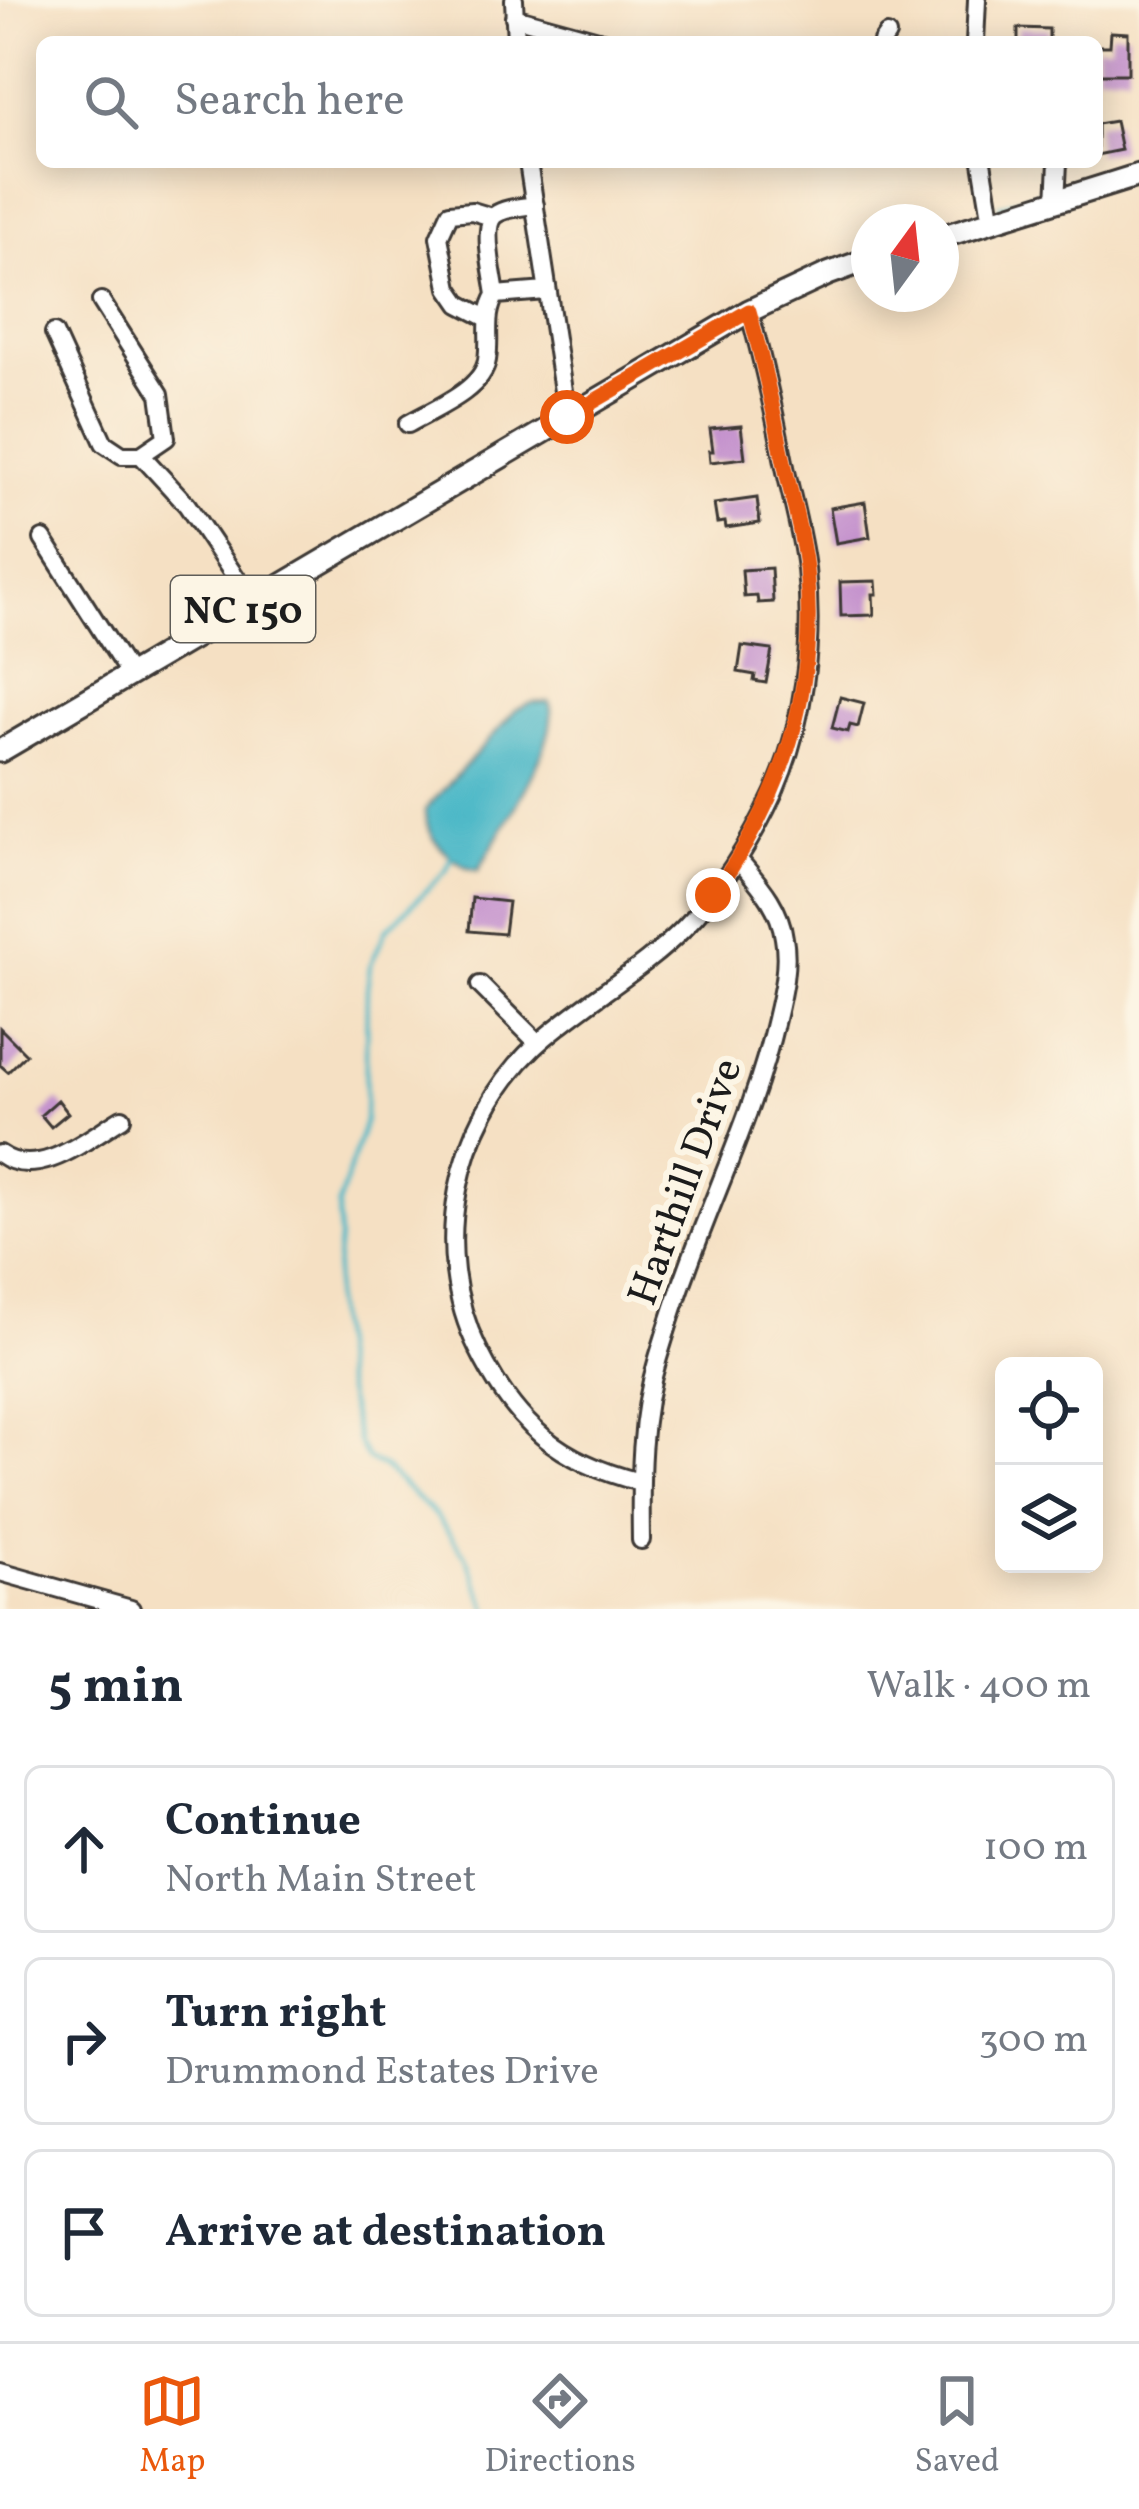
<!DOCTYPE html>
<html lang="en">
<head>
<meta charset="utf-8">
<style>
  :root { --surface:#fff; --page:#f6f6f7; --text:#1f2937; --muted:#747a83; --line:#e0e1e3; --accent:#ea580c }
  body { margin:0; font-family:Vollkorn,serif; background:var(--page); color:var(--text) }
  .controls { position:absolute; right:36px; bottom:36px; display:grid; overflow:hidden; border-radius:18px; box-shadow:0 6px 30px #0003 }
  .controls button { width:108px; height:108px; display:grid; place-items:center; padding:0; border:0; border-bottom:3px solid var(--line); background:var(--surface); color:var(--text); font:60px sans-serif }
  .compass { position:absolute; left:851px; top:204px; width:108px; height:108px; border-radius:50%; background:var(--surface); box-shadow:0 6px 30px #0003; rotate:15deg }
  .stop { position:absolute; width:36px; height:36px; margin:-27px; border:9px solid #ea580c; border-radius:50%; background:#fff }
  .stop.end { background:#ea580c; border-color:#fff; box-shadow:0 3px 12px #0008 }
  .list { margin:0; padding:0; list-style:none }
  h2 { display:flex; justify-content:space-between; align-items:center; height:156px; margin:0; padding:0 48px; font-size:51px }
  h2 small { font-size:39px; font-weight:400; color:var(--muted) }
  .list li { display:grid; grid-template-columns:78px 1fr auto; gap:36px; align-items:center; box-sizing:border-box; height:168px; margin:0 24px 24px; padding:0 24px; border:3px solid var(--line); border-radius:18px }
  .list b { display:block; font-size:45px; white-space:nowrap }
  .list p { margin:0; font-size:39px; white-space:nowrap; color:var(--muted) }
  .list em { font-size:39px; font-style:normal; color:var(--muted) }
  .icon { flex:none; width:66px; height:66px; fill:none; stroke:currentColor; stroke-width:2; stroke-linecap:round; stroke-linejoin:round }
  .map { position:relative; flex:none; width:1139px; height:1609px; overflow:hidden }
  .search { position:absolute; background:var(--surface); box-shadow:0 6px 30px #0003; left:36px; right:36px; top:36px; height:132px; display:flex; align-items:center; gap:30px; box-sizing:border-box; padding:0 42px; border-radius:18px; color:var(--muted); font-size:45px }
  .sheet { height:732px; background:var(--surface) }
  nav { display:flex; justify-content:space-around; align-items:center; box-sizing:border-box; height:168px; border-top:3px solid var(--line); background:var(--surface); font-size:33px; color:var(--muted) }
  nav a { display:grid; justify-items:center; gap:6px }
  nav .on { color:var(--accent) }
  .map>svg:first-child { display:block }
  .water { fill:#4cb8c7; stroke:#346a72; stroke-width:3 }
  .lines { fill:none; stroke-linecap:round; stroke-linejoin:round }
  .stream { stroke:#4cb8c7; stroke-width:4.5 }
  .building { fill:#c593cd }
  .minor-casing { stroke:#3d3935; stroke-width:22 }
  .major-casing { stroke:#3d3935; stroke-width:27 }
  .minor { stroke:#fff; stroke-width:16 }
  .major { stroke:#fff; stroke-width:21 }
  .route { stroke:#ea580c; stroke-width:15 }
  .labels { text-anchor:middle; stroke-width:12; stroke-linejoin:round; paint-order:stroke }
  .shield { fill:#fcf5e5; stroke:#5f5d58; stroke-width:3 }
  .shield-label { font-size:39px; font-weight:bold; fill:#1c1c1c }
  .street-label { font-size:42px; fill:#1c1c1c; stroke:#fcf5e5 }
</style>
</head>
<body>
<div class="map">
<svg width="1139" height="1609" viewBox="0 0 1139 1609">
  <rect width="100%" height="100%" fill="#fcf5e5"/>
  <filter id="ink" filterUnits="userSpaceOnUse"><feTurbulence type="fractalNoise" baseFrequency=".00833" numOctaves="2"/><feDisplacementMap in="SourceGraphic" scale="24" xChannelSelector="R" yChannelSelector="G"/><feConvolveMatrix kernelMatrix="1 2 1 2 8 2 1 2 1" color-interpolation-filters="sRGB"/></filter>
  <filter id="wash" filterUnits="userSpaceOnUse"><feTurbulence type="fractalNoise" baseFrequency=".004" numOctaves="4" result="noise"/><feDisplacementMap in="SourceGraphic" scale="48" xChannelSelector="R" yChannelSelector="G"/><feGaussianBlur stdDeviation="2.7" result="paint"/><feColorMatrix in="noise" values="0 0 0 0 0 0 0 0 0 0 0 0 0 0 0 0 0 1.4 0 .05"/><feComposite in="paint" operator="in"/></filter>
  <g filter="url(#wash)">
    <rect width="100%" height="100%" fill="#f5e0c3"/>
    <path class="water" d="M549 702C565 736 496 838 478 871 453 865 425 837 425 810L516 710 532 703Z"/>
    <g class="lines">
      <path class="stream" d="M1062 187 1125 165
        M1000 206 1048 191
        M453 855 446 871 386 930 370 966 367 989 365 1121 338 1205 339 1239 333 1300 343 1379 358 1442 367 1459 384 1468 436 1516 467 1558 488 1609"/>
    </g>
    <g id="blocks">
      <path class="building" d="M1018 28 1049 29V42H1018Z
        M1111 32 1128 33V74H1097V46H1110Z
        M1115 121 1121 150 1097 155V124Z
        M741 426 745 458 710 462 709 451H713L710 429Z
        M757 498 760 523 726 528 725 522 717 523 714 504Z
        M865 502 870 537 836 543 830 508Z
        M771 568 773 602 758 603 757 596 744 597 742 570Z
        M876 581 877 594H873L874 615 841 616 840 582Z
        M742 646 772 650 766 683 754 681 755 675 738 672Z
        M840 697 864 703 858 727 850 725 848 732 832 728Z
        M472 898 508 902 504 934 469 931Z
        M0 1028 26 1054 8 1072 0 1065Z
        M58 1100 68 1113 51 1127 41 1115Z"/>
    </g>
  </g>
  <g filter="url(#ink)">
    <use href="#blocks" fill-opacity="0" stroke="#3d3935" stroke-width="3"/>
    <g class="lines">
      <defs>
        <path id="minor" d="M514 0 516 42
          M514 17 606 42
          M882 42 887 35
          M975 42 977 0
          M528 162 567 417
          M982 162 992 223
          M1056 203 1058 162
          M535 205C523 207 504 208 495 215 481 226 494 278 496 295L546 291
          M101 301 160 394 166 438 141 455 187 505 253 603
          M487 318 460 304 449 288 439 237 450 213 472 211 492 217
          M54 333 104 443 122 455H141
          M408 424C432 410 483 390 487 360 491 336 483 317 496 295
          M43 539 130 675
          M480 985 538 1043
          M0 1154C38 1182 88 1138 122 1118
          M640 1482C559 1462 515 1424 478 1349 429 1251 455 1122 534 1047 580 1004 640 973 684 928 722 889 751 842 774 792 804 723 814 644 806 569 802 533 791 497 784 462 774 411 763 361 749 311
          M641 1540C640 1478 640 1417 658 1358 667 1328 676 1299 687 1270 717 1186 756 1107 776 1019 782 994 789 964 784 938 780 906 758 883 739 860
          M0 1572 131 1609"/>
        <path id="major" d="M941 237 1139 175
          M0 751 749 311 828 274 869 259"/>
      </defs>
      <use href="#minor" class="minor-casing"/>
      <use href="#major" class="major-casing"/>
      <use href="#minor" class="minor"/>
      <use href="#major" class="major"/>
    </g>
  </g>
  <g class="lines" filter="url(#ink)">
    <path class="route" d="M567 417 749 311C764 364 775 417 786 471 793 503 803 537 806 569 818 691 783 797 713 895"/>
  </g>
  <g class="labels">
    <rect class="shield" x="171" y="576" width="144" height="66" rx="9"/>
    <g class="shield-label">
      <text x="243" y="623">NC 150</text>
    </g>
    <g class="street-label">
      <text transform="translate(683 1181) rotate(-70)" y="15">Harthill Drive</text>
    </g>
  </g>
</svg>
<div class="controls">
<button><svg class="icon" aria-label="locate" viewBox="0 0 24 24"><circle cx="12" cy="12" r="6"/><path d="M12 2v4M12 18v4M2 12h4M18 12h4"/></svg></button>
<button><svg class="icon" aria-label="layers" viewBox="0 0 24 24"><path d="M12 4l9 5-9 5-9-5zM3 14l9 5 9-5"/></svg></button>
</div>
<svg class="compass" viewBox="-18 -18 36 36"><path d="M0-13l5 13h-10z" fill="#e53935"/><path d="M0 13l5-13h-10z" fill="#747a83"/></svg>
<div class="stop" style="left:567px;top:417px"></div>
<div class="stop end" style="left:713px;top:895px"></div>
<div class="search"><svg class="icon" aria-label="search" viewBox="0 0 24 24"><circle cx="10" cy="10" r="6"/><path d="M15 15l6 6"/></svg>Search here</div>
</div>
<section class="sheet">
<h2>5 min<small>Walk · 400 m</small></h2>
<ul class="list">
<li><svg class="icon" aria-label="ahead" viewBox="0 0 24 24"><path d="M12 20V5M6 11l6-6 6 6"/></svg><div><b>Continue</b><p>North Main Street</p></div><em>100 m</em></li>
<li><svg class="icon" aria-label="right" viewBox="0 0 24 24"><path d="M7 20v-9h11M14 6l5 5-5 5"/></svg><div><b>Turn right</b><p>Drummond Estates Drive</p></div><em>300 m</em></li>
<li><svg class="icon" aria-label="arrive" viewBox="0 0 24 24"><path d="M6 21V4h12l-3 4 3 4H6"/></svg><div><b>Arrive at destination</b></div></li>
</ul>
</section>
<nav>
<a class="on"><svg class="icon" aria-label="map" viewBox="0 0 24 24"><path d="M3 6l6-2 6 2 6-2v14l-6 2-6-2-6 2zM9 4v14M15 6v14"/></svg>Map</a>
<a><svg class="icon" aria-label="directions" viewBox="0 0 24 24"><path d="M12 3l9 9-9 9-9-9zM9 14v-3h6M13 9l2 2-2 2"/></svg>Directions</a>
<a><svg class="icon" aria-label="saved" viewBox="0 0 24 24"><path d="M7 4h10v16l-5-4-5 4z"/></svg>Saved</a>
</nav>
</body>
</html>
